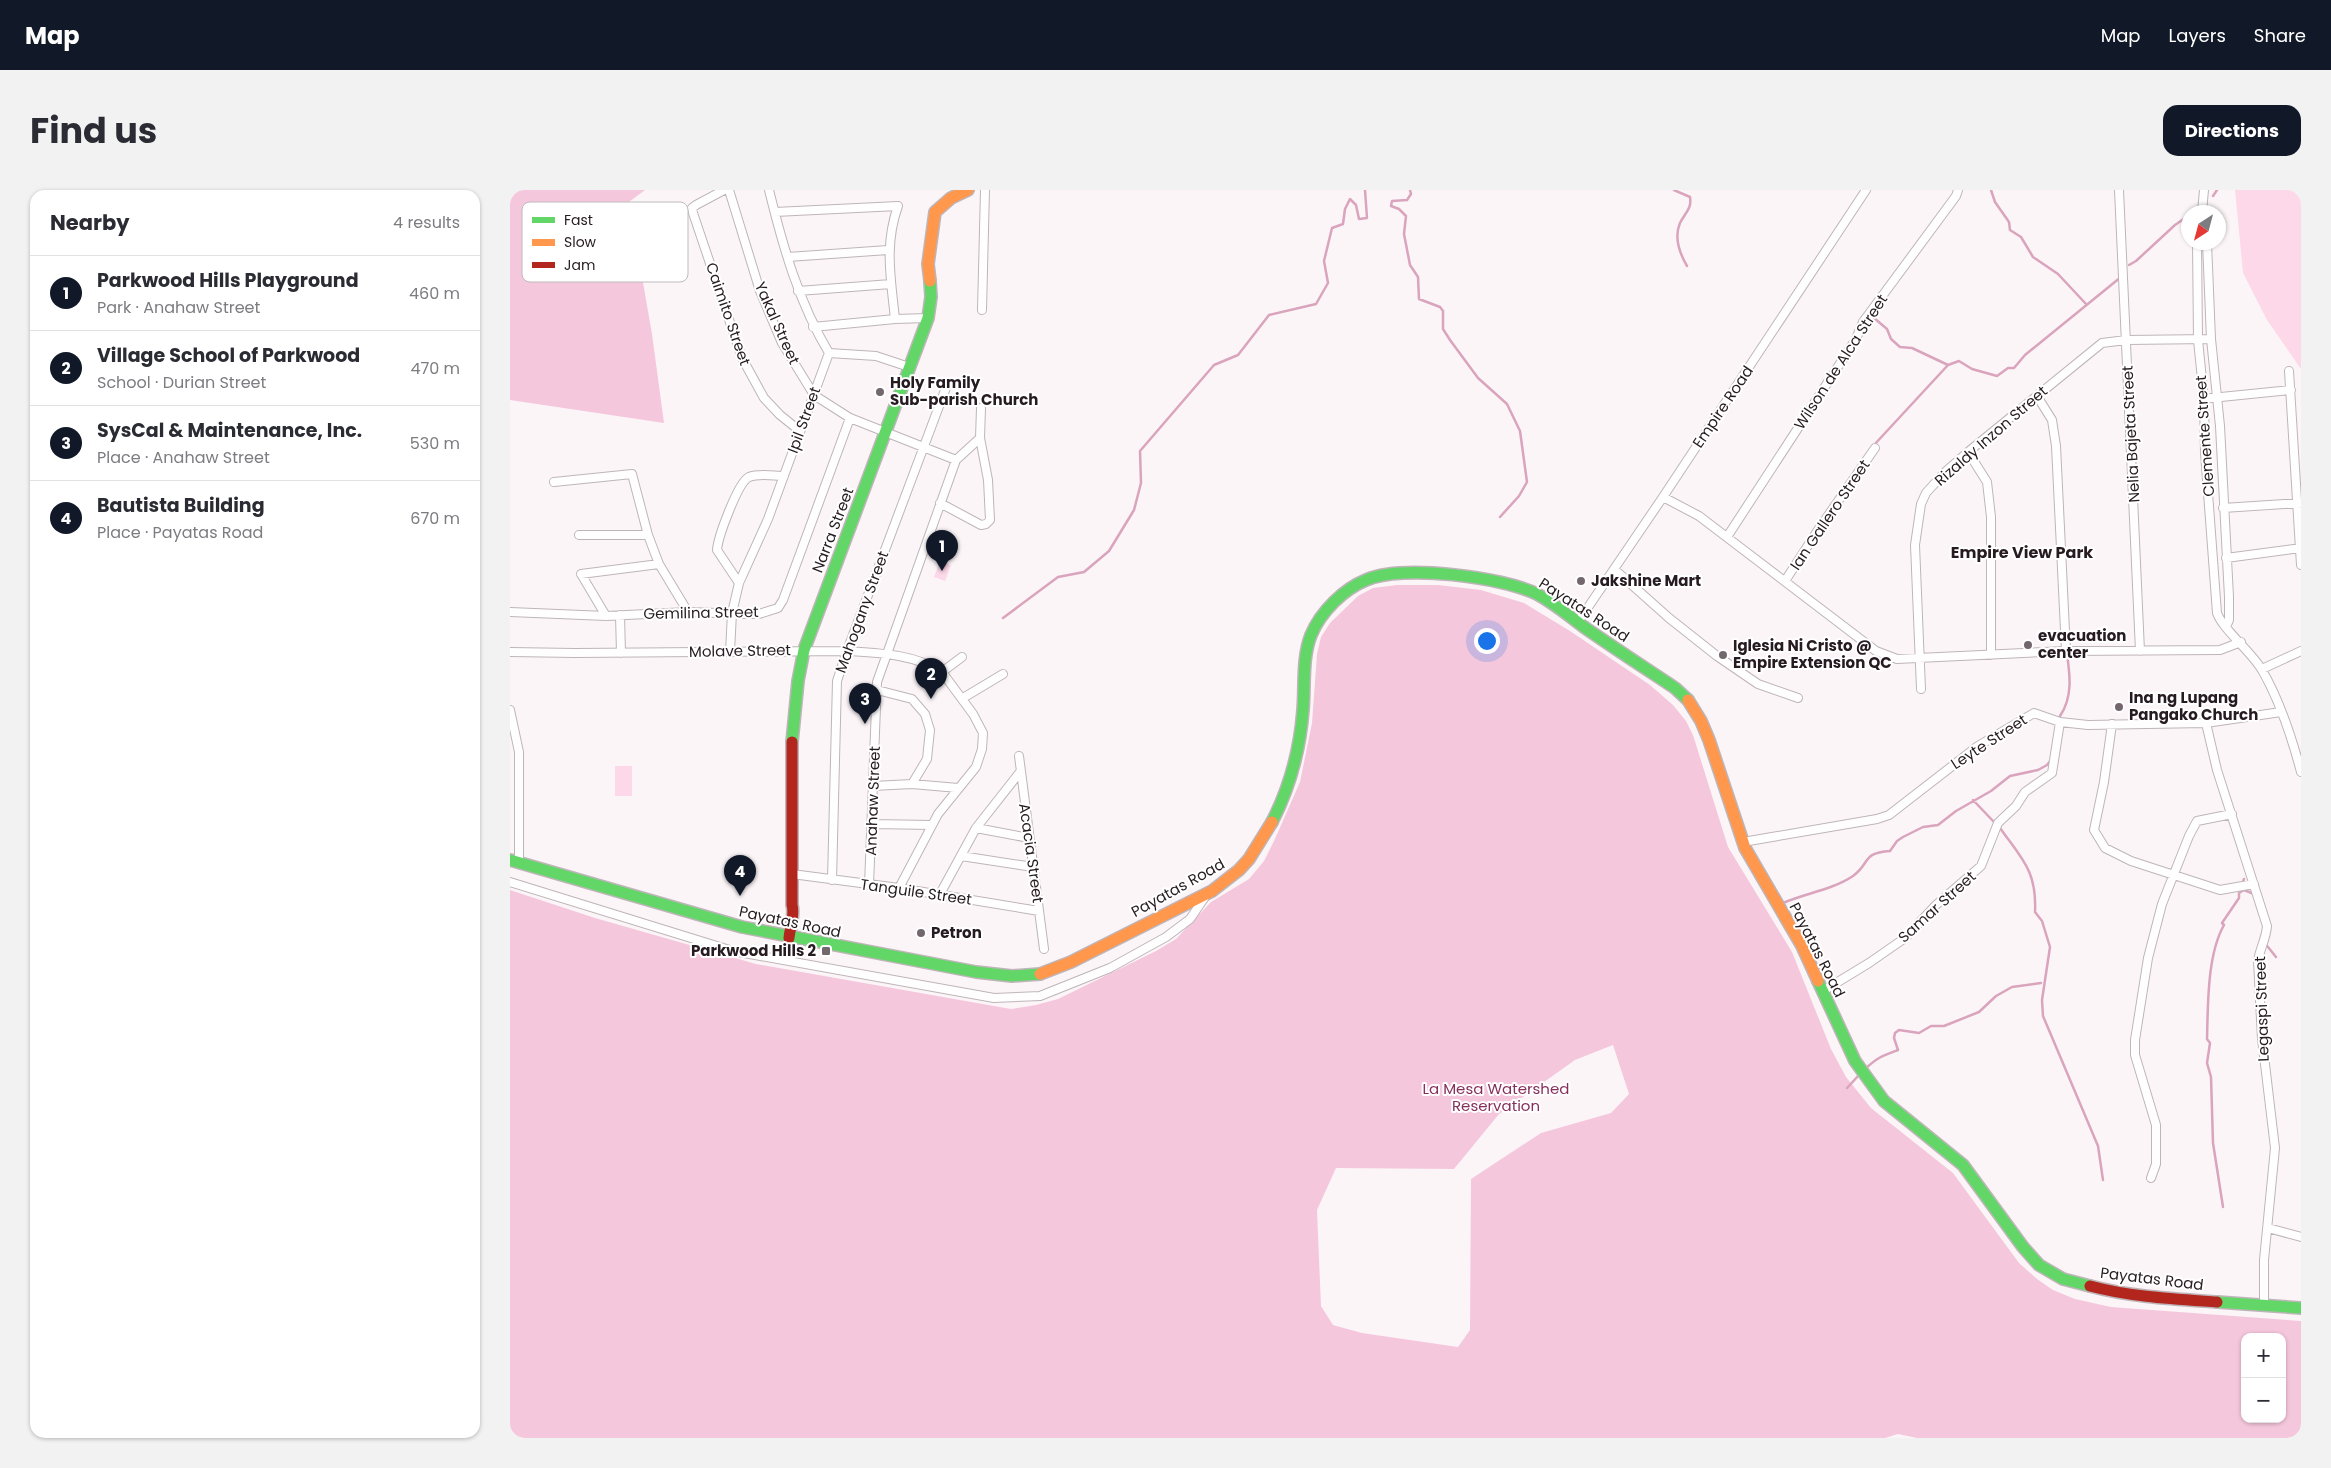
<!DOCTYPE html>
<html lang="en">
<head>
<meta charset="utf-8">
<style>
  :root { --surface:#fff; --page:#f2f2f3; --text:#2b2b33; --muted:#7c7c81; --line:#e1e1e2; --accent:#111827 }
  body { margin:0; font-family:Poppins,sans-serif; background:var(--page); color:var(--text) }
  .controls { position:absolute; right:15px; bottom:15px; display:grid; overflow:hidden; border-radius:10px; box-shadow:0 1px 4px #0004 }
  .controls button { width:45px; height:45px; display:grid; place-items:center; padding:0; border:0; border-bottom:1px solid var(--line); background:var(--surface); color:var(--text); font:25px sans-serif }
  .compass { position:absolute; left:1671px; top:15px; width:45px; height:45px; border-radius:50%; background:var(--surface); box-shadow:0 1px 4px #0004; rotate:216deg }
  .you { position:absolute; left:976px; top:450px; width:18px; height:18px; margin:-12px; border:4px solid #fff; border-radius:50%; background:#1a73e8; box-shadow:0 0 0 8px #1a73e833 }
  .badge { display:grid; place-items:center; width:32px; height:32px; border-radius:50%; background:var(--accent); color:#fff; font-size:16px; font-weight:700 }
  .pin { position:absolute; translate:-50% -41px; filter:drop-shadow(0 1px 2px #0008) }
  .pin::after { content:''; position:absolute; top:26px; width:18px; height:15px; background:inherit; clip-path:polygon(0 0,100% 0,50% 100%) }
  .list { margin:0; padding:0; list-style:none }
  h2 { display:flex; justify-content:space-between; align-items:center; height:65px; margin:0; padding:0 20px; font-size:21px }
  h2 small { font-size:16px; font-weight:400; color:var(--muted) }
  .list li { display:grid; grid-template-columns:32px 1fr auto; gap:15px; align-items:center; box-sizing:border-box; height:75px; padding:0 20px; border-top:1px solid var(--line) }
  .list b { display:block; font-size:19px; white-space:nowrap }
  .list p { margin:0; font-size:16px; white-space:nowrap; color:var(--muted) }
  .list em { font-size:16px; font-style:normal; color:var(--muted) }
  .map { position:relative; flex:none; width:1791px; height:1248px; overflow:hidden; border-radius:15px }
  header { display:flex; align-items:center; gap:30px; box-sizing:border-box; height:70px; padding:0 25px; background:var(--accent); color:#fff }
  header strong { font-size:24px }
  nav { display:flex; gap:28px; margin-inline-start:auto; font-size:18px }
  .intro { display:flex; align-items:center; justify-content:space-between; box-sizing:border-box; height:120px; padding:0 30px }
  h1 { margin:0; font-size:35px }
  .button { padding:12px 22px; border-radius:15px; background:var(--accent); color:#fff; font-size:18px; font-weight:700 }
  main { display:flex; gap:30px; padding:0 30px }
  aside { flex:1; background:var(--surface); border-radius:15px; box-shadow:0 1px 4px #0004 }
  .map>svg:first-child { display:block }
  .green { fill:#fdd8e8 }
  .forest { fill:#f5c7dc; fill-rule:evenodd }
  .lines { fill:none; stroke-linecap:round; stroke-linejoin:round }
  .stream { stroke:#d9a4bc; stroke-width:2.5 }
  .street-casing { stroke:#beb5b9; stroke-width:10 }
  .fast-casing { stroke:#beb5b9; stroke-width:14 }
  .slow-casing { stroke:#beb5b9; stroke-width:14 }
  .jam-casing { stroke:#beb5b9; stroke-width:14 }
  .street { stroke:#fffefe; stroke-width:8 }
  .fast { stroke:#63d668; stroke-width:11 }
  .slow { stroke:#ff974d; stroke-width:11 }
  .jam { stroke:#b3261e; stroke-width:11 }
  .poi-dot { fill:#71676c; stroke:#fff; stroke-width:2 }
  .labels { text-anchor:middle; stroke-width:4; stroke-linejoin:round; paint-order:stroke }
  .street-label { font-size:15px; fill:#261b20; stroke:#fff }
  .poi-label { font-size:15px; font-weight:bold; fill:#261b20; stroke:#fff; text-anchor:start }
  .park-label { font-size:15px; fill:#862e5c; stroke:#fff }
  .neighbourhood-label { font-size:16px; font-weight:bold; fill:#261b20; stroke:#fff }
  .key { fill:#fff; stroke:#bebbbc; stroke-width:1 }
  .key-label { font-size:14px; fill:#261b20 }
</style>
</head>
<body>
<header>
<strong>Map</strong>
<nav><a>Map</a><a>Layers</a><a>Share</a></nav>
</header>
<div class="intro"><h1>Find us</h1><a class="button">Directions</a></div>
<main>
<aside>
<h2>Nearby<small>4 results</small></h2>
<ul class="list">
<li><span class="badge">1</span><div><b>Parkwood Hills Playground</b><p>Park · Anahaw Street</p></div><em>460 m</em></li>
<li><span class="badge">2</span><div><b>Village School of Parkwood</b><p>School · Durian Street</p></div><em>470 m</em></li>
<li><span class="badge">3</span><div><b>SysCal &amp; Maintenance, Inc.</b><p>Place · Anahaw Street</p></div><em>530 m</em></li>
<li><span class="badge">4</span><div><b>Bautista Building</b><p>Place · Payatas Road</p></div><em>670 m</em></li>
</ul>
</aside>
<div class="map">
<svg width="1791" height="1248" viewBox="0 0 1791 1248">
  <rect width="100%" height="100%" fill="#fcf5f8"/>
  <path class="green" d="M1725 0H1791V179L1757 130 1733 83Z
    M430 371 441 375 435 391 424 387Z
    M105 576H122V606H105Z"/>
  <path class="forest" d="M0 0H135L119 12 142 144 154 233 0 210Z
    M887 395H928L971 400 1014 413 1060 441 1140 495 1163 515 1176 531 1183 545 1218 657 1282 762 1321 859 1336 887 1361 918 1443 983 1509 1073 1527 1089 1543 1100 1565 1109 1601 1117 1791 1131V1248H1407L1388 1244 1375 1248H0V700L85 728 246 774 501 819 526 815 548 809 646 761 666 749 701 712 739 689 754 671 764 651 790 592 802 533 807 464 811 447 820 433 848 406 863 398ZM1103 855 1119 904 1101 923 1031 943 961 989 960 1140 948 1157 852 1143 823 1135 811 1116 807 1020 826 978 944 979 989 924 1065 870ZM1735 1147H1772V1229H1735Z"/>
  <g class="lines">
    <path class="stream" d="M900 0 901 4 897 10 882 11 881 16 889 19 896 26 894 44 900 75 908 87 909 109 930 117 933 121V139L940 150 968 188 997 214 1010 241 1017 292 1009 306 990 327
      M1164 0 1180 7C1182 19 1175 23 1170 33 1164 47 1170 64 1177 76
      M1481 0 1485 12 1499 32 1500 40 1511 47 1523 67 1548 84 1576 114
      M1703 6 1707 0
      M1619 75 1626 71 1665 35 1678 26
      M1364 128 1377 139 1381 149 1390 157 1402 158 1438 175 1449 171 1462 179 1487 186 1498 178H1504L1515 165 1611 87
      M1364 255 1438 175
      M493 428 548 387 574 382 599 361 624 320 631 293 630 261 704 175 728 165 759 125 806 114 818 93 814 71 822 38 833 34 835 19 840 9 846 15 849 29 857 28 855 0
      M1550 526C1563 507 1560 485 1557 464
      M1463 610 1484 632
      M1490 638C1512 669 1527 681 1525 722L1532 731 1540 757 1532 810 1533 826 1588 956 1593 990
      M1733 692 1734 689
      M1273 713C1296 703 1322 700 1343 686 1361 673 1351 663 1380 661L1387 651 1393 647 1413 637 1428 635 1446 621 1481 601 1500 586 1528 580 1537 575 1541 570
      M1754 752 1766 767
      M1355 879C1368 867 1372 866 1388 860L1384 848 1385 843 1389 840 1409 843 1421 836H1434L1469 822 1486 806 1502 797 1531 793
      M1337 898 1349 885
      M1713 1017 1703 953 1701 887 1697 873 1700 853 1697 849C1698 815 1697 765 1714 735L1712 733 1729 708V703L1734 700 1744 704"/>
    <defs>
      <path id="street" d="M214 0 186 15 182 18 183 23 232 168 254 208 270 225 290 241
        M219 0 250 101 272 153 304 205 340 228 446 270
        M1609 0 1630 461
        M265 22 388 16C374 55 381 89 385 129
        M1692 22 1694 0
        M1687 52 1688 150 1694 209 1695 263 1707 423C1713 440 1741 461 1752 480 1770 511 1782 548 1791 582
        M1697 52 1701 149 1710 236 1719 407V430L1716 437
        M278 67 378 60
        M288 101 381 94
        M472 120 475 0
        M303 137 385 129 418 128
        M319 163 366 166 399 177
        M1779 181 1791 375
        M1527 206 1542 230 1546 256 1556 461
        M1701 208 1781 200
        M1458 262 1477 292 1481 327V465
        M44 292 122 284 138 345 149 374 178 422
        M1153 307 1189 326 1366 461 1387 469 1556 461 1710 460 1731 452
        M430 313 471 335 476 334 480 330 478 290 470 248 471 218
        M1713 318 1791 313
        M69 345H138
        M1217 347 1346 149 1353 132 1446 6 1448 0
        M1716 368 1791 358
        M1104 379 1159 428 1207 466 1248 494 1288 508
        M1275 391 1308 340 1365 258
        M229 393 207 360C208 347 228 292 239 287 249 283 264 286 274 286
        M0 422 96 426 178 422 236 424H249L268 418 273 410 340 228
        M110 425 111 463
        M96 426 71 384 149 374
        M1068 432 1153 307 1356 0
        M0 462 65 463 337 461C369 463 404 464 432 482L452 467
        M220 462 222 423 229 393 258 329 319 163C289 113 273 57 259 0
        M1752 479 1791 461
        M1411 499 1405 355 1411 314 1416 303 1434 283 1458 262 1592 153 1616 150 1701 149
        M367 500 402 509 415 524 420 540 417 569 402 594
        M453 508 493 484
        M0 520 9 562V673
        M1696 533 1707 580 1757 736C1756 749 1750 758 1748 771L1752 849 1765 958 1754 1070V1116
        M1602 534 1594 592 1584 640 1595 658 1621 671 1710 700 1744 694
        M509 566 534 759
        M363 596 402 594 448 598
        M362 634 422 635
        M466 638 519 648
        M1233 652 1367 629 1379 625 1468 556 1524 523 1550 532 1578 535 1696 533 1771 522
        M451 666 523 677
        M282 684 389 698 529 721
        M322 690 327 491 337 461 437 195
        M0 692 223 761 484 808 530 806 600 778 656 747 680 729 695 707
        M359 695 367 492 446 270 470 248
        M389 698 428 624 466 577 472 559 473 543 463 524 432 482
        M430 704 466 638 510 582
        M1313 801 1359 773 1395 748 1426 715 1471 676 1488 633 1506 616 1515 602 1542 583 1550 532
        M1641 988 1646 974V935L1625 865V850L1638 768 1652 714 1679 646 1687 631 1722 624
        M1758 1038 1791 1047"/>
      <path id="fast" d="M282 552 288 491 294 460 418 128 421 107 420 91
        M762 632C780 597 790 559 793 520 795 495 792 468 801 445 811 421 834 399 856 390 893 374 992 387 1027 404 1044 413 1059 426 1074 437 1104 458 1135 478 1165 498L1178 510
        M0 670 232 737 466 782 502 786 530 784
        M1308 791 1345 871 1374 911 1453 975 1513 1057 1529 1075 1553 1089 1580 1096
        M1707 1112 1791 1118"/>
      <path id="slow" d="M420 91 418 74 425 22 441 8 458 0
        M1178 510 1191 531 1199 550 1235 658 1292 756 1308 791
        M530 784 561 772 702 701 729 680 739 669 762 632"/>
      <path id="jam" d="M279 748C280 738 285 724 282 715V552
        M1580 1096C1621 1107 1664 1109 1707 1112"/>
    </defs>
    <use href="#street" class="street-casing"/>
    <use href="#fast" class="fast-casing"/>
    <use href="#slow" class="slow-casing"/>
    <use href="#jam" class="jam-casing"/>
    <use href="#street" class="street"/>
    <use href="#fast" class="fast"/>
    <use href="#slow" class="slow"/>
    <use href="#jam" class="jam"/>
  </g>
  <g class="poi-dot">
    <circle cx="370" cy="202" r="5"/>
    <circle cx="1071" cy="391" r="5"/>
    <circle cx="1518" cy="455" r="5"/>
    <circle cx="1213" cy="465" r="5"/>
    <circle cx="1609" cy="517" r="5"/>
    <circle cx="411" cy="743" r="5"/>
    <rect x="311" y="756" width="10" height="10" rx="2.5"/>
  </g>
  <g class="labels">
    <g class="street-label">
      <text transform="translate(218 124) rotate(71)" y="5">Caimito Street</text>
      <text transform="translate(267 133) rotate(66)" y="5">Yakal Street</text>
      <text transform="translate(1331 172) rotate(-57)" y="5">Wilson de Alca Street</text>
      <text transform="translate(1213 217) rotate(-56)" y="5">Empire Road</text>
      <text transform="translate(294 230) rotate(-70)" y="5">Ipil Street</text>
      <text transform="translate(1621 244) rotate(-93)" y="5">Nelia Bajeta Street</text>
      <text transform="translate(1481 246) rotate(-41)" y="5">Rizaldy Inzon Street</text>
      <text transform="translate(1695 246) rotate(-94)" y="5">Clemente Street</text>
      <text transform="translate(1320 325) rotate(-56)" y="5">Ian Gallero Street</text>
      <text transform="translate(323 340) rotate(-69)" y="5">Narra Street</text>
      <text transform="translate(1074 420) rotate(33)" y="5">Payatas Road</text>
      <text transform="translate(352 422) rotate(-70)" y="5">Mahogany Street</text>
      <text transform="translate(191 423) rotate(-1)" y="5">Gemilina Street</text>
      <text transform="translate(230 461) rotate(-1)" y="5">Molave Street</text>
      <text transform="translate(1479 552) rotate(-33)" y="5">Leyte Street</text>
      <text transform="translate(363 611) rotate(-88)" y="5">Anahaw Street</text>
      <text transform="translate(521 663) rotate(82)" y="5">Acacia Street</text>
      <text transform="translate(668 698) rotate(-29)" y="5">Payatas Road</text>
      <text transform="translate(406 702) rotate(8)" y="5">Tanguile Street</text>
      <text transform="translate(1427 717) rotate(-42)" y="5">Samar Street</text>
      <text transform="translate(280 732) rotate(12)" y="5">Payatas Road</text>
      <text transform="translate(1307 760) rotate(63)" y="5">Payatas Road</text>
      <text transform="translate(1752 819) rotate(-92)" y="5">Legaspi Street</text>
      <text transform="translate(1642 1089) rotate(7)" y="5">Payatas Road</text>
    </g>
    <g class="poi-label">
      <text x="380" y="198">Holy Family<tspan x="380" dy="17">Sub-parish Church</tspan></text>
      <text x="1081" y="396">Jakshine Mart</text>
      <text x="1528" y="451">evacuation<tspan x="1528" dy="17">center</tspan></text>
      <text x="1223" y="461">Iglesia Ni Cristo @<tspan x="1223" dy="17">Empire Extension QC</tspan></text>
      <text x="1619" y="513">Ina ng Lupang<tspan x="1619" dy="17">Pangako Church</tspan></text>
      <text x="421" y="748">Petron</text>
      <text x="306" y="766" text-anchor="end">Parkwood Hills 2</text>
    </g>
    <g class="park-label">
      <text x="986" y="904">La Mesa Watershed<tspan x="986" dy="17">Reservation</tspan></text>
    </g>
    <g class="neighbourhood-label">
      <text x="1512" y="368">Empire View Park</text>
    </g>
  </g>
  <rect x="12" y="12" width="166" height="80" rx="8" class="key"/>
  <rect x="22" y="27" width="23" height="6" fill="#63d668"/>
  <rect x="22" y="49" width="23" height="7" fill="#ff974d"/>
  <rect x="22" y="72" width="23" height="6" fill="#b3261e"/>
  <g class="key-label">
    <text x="54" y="35">Fast</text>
    <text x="54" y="57">Slow</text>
    <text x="54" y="80">Jam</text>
  </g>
</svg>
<div class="controls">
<button>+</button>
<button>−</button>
</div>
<svg class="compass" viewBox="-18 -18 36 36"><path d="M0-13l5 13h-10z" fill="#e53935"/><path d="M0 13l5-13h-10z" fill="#7c7c81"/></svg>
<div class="you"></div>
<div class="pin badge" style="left:432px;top:381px">1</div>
<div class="pin badge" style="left:421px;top:509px">2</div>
<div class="pin badge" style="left:355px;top:534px">3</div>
<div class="pin badge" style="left:230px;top:706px">4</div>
</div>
</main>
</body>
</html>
